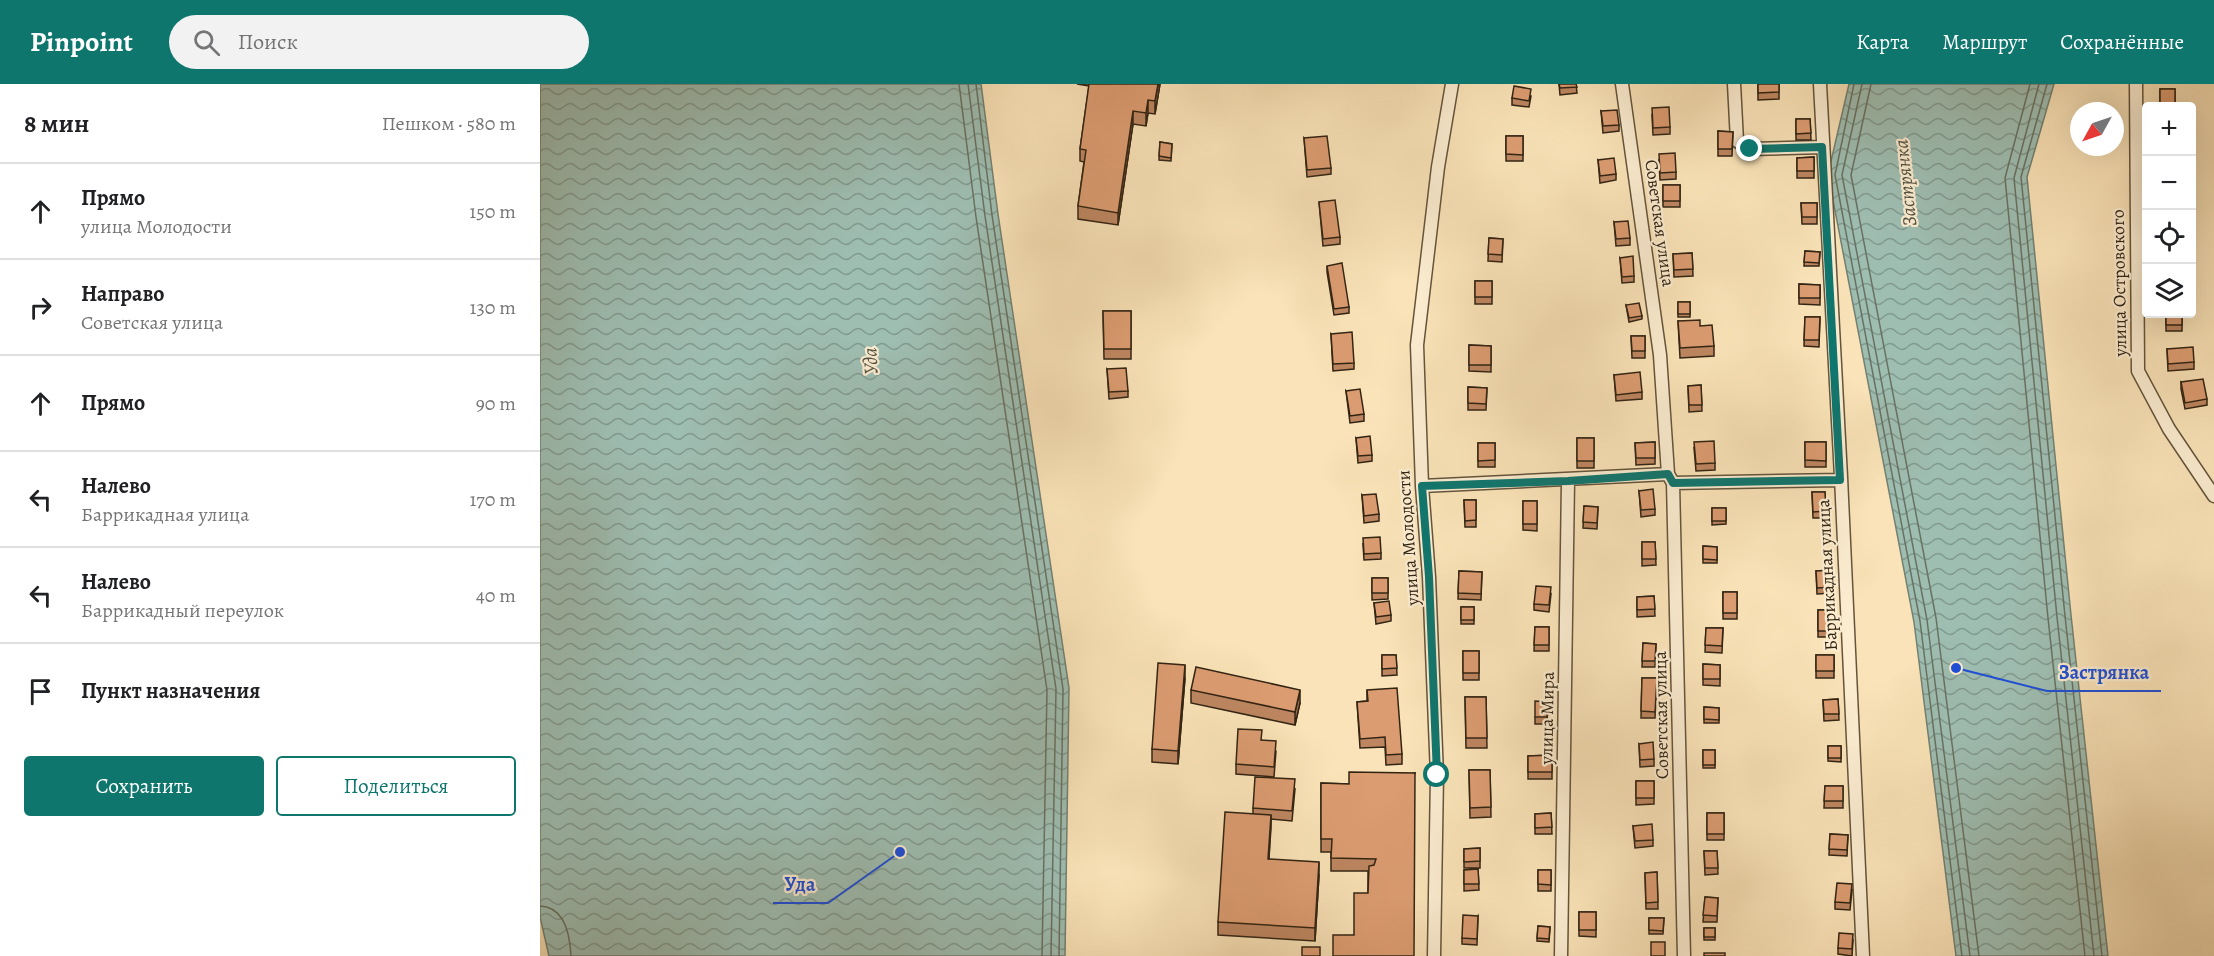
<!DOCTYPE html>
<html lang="ru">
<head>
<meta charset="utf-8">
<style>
  :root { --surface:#fff; --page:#f2f2f2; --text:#202124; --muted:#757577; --line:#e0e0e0; --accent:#0f766e }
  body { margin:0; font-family:Alegreya,serif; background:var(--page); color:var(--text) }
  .controls { position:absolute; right:18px; top:18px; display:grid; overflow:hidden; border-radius:6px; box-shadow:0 6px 24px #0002 }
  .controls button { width:54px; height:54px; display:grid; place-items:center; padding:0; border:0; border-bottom:2px solid var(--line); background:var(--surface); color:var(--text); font:30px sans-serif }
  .compass { position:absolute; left:1530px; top:18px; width:54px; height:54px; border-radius:50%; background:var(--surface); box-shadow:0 6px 24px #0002; rotate:230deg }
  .stop { position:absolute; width:18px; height:18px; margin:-14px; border:4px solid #0f766e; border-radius:50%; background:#fff }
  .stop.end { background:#0f766e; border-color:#fff; box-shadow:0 2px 6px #0008 }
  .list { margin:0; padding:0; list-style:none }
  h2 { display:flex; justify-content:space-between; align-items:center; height:78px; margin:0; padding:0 24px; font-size:26px }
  h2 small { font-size:20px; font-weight:400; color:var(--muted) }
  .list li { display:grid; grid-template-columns:39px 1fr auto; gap:18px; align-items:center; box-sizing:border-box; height:96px; padding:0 24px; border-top:2px solid var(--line) }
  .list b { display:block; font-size:22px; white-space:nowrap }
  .list p { margin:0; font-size:20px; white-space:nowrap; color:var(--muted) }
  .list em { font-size:20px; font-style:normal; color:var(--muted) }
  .actions { display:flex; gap:12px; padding:18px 24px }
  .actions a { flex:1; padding:14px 0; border:2px solid var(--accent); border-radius:6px; text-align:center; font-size:21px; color:var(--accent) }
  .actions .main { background:var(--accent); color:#fff }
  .icon { flex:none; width:33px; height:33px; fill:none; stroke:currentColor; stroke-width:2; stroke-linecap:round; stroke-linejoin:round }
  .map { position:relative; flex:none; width:1674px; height:872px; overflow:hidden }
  header { display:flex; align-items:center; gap:36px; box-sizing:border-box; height:84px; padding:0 30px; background:var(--accent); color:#fff }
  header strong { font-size:28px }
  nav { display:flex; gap:33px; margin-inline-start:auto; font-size:21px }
  .search { width:420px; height:54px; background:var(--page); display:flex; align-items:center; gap:15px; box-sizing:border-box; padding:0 21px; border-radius:33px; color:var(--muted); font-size:22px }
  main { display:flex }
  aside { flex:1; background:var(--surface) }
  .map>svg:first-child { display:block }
  .water { fill:url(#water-waves); stroke:#738072; stroke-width:1.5 }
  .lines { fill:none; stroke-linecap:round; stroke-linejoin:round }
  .shore { stroke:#687162; stroke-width:1.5 }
  .street-casing { stroke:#64543c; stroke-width:15 }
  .street { stroke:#fcedd1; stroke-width:12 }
  .wall { fill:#bd8661; stroke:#322413; stroke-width:1.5 }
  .shaded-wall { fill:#9a6d4f; stroke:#322413; stroke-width:1.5 }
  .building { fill:#dc9c71; stroke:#322413; stroke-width:1.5 }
  .route { stroke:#0f766e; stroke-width:8 }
  .labels { text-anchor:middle; stroke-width:4.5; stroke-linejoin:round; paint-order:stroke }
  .street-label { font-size:18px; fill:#322413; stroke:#fcedd1 }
  .water-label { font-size:20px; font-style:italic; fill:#525243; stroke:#fcedd1 }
  .leader { fill:none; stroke:#1d4ed8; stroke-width:2 }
  .callout-dot { fill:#1d4ed8; stroke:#fcedd1; stroke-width:2 }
  .callout-label { font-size:20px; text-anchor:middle; font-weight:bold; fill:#1d4ed8; stroke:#fcedd1; stroke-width:4.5; stroke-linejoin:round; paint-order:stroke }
</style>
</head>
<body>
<header>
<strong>Pinpoint</strong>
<div class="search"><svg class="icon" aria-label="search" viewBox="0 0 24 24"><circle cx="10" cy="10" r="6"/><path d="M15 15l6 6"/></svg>Поиск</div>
<nav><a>Карта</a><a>Маршрут</a><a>Сохранённые</a></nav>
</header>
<main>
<aside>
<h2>8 мин<small>Пешком · 580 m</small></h2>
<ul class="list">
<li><svg class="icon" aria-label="ahead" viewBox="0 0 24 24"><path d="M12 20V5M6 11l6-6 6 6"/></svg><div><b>Прямо</b><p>улица Молодости</p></div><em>150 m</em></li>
<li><svg class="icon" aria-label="right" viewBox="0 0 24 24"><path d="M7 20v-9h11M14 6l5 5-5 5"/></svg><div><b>Направо</b><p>Советская улица</p></div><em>130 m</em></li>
<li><svg class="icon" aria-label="ahead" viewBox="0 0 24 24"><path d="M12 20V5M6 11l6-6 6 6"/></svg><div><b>Прямо</b></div><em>90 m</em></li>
<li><svg class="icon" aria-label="left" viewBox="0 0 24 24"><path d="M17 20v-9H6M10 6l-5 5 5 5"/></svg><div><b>Налево</b><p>Баррикадная улица</p></div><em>170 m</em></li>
<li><svg class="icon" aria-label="left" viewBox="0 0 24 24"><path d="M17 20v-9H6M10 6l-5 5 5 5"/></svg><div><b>Налево</b><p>Баррикадный переулок</p></div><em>40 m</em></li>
<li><svg class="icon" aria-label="arrive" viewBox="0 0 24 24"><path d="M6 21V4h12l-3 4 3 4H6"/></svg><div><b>Пункт назначения</b></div></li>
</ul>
<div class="actions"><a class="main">Сохранить</a><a>Поделиться</a></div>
</aside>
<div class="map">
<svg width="1674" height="872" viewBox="0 0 1674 872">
  <defs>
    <pattern id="water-waves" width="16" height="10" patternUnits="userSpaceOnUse" patternTransform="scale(1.5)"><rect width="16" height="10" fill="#9ebeb2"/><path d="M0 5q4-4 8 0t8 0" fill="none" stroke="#819a90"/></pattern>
  </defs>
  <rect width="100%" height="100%" fill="#fae3b8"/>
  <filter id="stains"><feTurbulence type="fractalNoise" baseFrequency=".00333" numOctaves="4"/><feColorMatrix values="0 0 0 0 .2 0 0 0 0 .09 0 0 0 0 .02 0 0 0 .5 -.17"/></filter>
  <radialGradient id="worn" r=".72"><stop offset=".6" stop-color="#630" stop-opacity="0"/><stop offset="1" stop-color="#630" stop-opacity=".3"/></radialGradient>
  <path class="water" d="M0 0H441L458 130 529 604 525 872H9L0 833Z
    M1309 0H1514L1487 93 1531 531 1568 872H1416L1374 538 1288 90Z"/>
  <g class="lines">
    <path class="shore" d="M419 0 436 133 507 606 502 872
      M428 0 445 132 516 605 511 872
      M436 0 452 131 523 605 519 872
      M1314 0 1295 91 1380 537 1422 872
      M1322 0 1302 91 1387 536 1430 872
      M1331 0 1311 91 1396 534 1439 872
      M1490 0 1465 94 1508 534 1545 872
      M1499 0 1474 94 1517 533 1554 872
      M1507 0 1481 93 1525 532 1562 872
      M0 822C25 823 30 851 31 872"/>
    <defs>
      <path id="street" d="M1082 0 1120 271 1128 390 1133 399 1144 872
        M1194 0 1197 57 1210 65 1283 63
        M1280 0 1301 393 1323 872
        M1596 0 1598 287 1629 345 1674 412
        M1133 399 1300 396
        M882 402 1128 390
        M894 872 897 691 889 493 882 402 877 261 898 83 912 0
        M1021 872 1028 397"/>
    </defs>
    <use href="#street" class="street-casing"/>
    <use href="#street" class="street"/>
  </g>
  <path class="wall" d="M537 0H620L615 30 608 29 606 42 593 40 578 141 538 135V122L544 78 540 77V65L549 2Z
    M1019 0H1036L1037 9 1020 11Z
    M1218 0H1239V15L1218 16Z
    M1620 5H1635V22H1620Z
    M991 12 989 23 972 21V14Z
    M1061 27 1079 41V47L1063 49Z
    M1112 31 1130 43V50L1113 51Z
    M1256 35H1270L1271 56H1256Z
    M1178 47 1193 48 1192 72H1178Z
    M966 52H983V77H966Z
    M764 54 791 84V90L767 93Z
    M620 58 632 60 631 77 619 76Z
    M1274 73V94H1257V74Z
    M1058 76 1076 90V96L1060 99Z
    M1119 76 1136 88V95L1120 96Z
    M1123 101H1140V123H1123Z
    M779 118 800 153V160L783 162Z
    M1261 119H1277V140H1262Z
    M1074 138 1090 154V161L1076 162Z
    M949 154 963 155 962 178 948 177Z
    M1265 167 1280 168 1279 182H1264Z
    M1152 169 1153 192 1134 193 1133 170Z
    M1080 174 1094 192V198L1082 199Z
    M787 182 809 223V229L794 231 787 188Z
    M935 197H952V220H935Z
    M1259 200 1280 201V221L1259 220Z
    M1138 218H1150V233H1138Z
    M1086 221 1102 232V235L1089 238Z
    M563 227H591V275H564Z
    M1626 230H1642V247H1626Z
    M1265 233H1280L1279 263 1264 262Z
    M1138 237 1160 242 1174 262V272L1140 274Z
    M791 250 814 279V285L793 287Z
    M1091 252H1105V274H1092Z
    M929 261 951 262V288L929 287Z
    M1627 265 1654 278V285L1628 287Z
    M567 285 588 307V313L569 315Z
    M1074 291 1102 308V315L1076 317Z
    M1641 298 1667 315V321L1645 325 1641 305Z
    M1161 301 1162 327 1149 328 1148 302Z
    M928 303 947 304 946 326H928Z
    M806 307 824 330V337L810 339Z
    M816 354 832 371V377L818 379Z
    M1037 354H1054V384H1037Z
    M1115 358V380L1096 381 1095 359Z
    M1265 358H1286V383H1265Z
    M938 359H955V383H938Z
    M1154 364 1175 379V386L1156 387Z
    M1099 407 1115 425V431L1101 433Z
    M1272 408H1285L1286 434H1273Z
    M822 411 839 430V437L824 439Z
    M924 416H936V443H925Z
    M983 417H997V447L983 446Z
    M1044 422 1058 423 1057 445 1043 444Z
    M1172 424H1186V440L1172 441Z
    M1102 458H1115L1116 481 1102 482Z
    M823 460 841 469V475L824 476Z
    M1163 462 1177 463V479H1163Z
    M1293 486 1294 509 1277 510 1276 487Z
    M919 487 942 488 941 516 918 515Z
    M832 494H848V515L832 516Z
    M1183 508H1197V535H1183Z
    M1011 510 1009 528 994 526V520Z
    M1114 512 1115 532 1097 533V513Z
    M834 519 851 531V537L836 540Z
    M921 523H934V540H921Z
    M1278 526H1294V553H1278Z
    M995 543H1009V567H994Z
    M1166 544H1183L1182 569 1165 568Z
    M1103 559 1116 560 1115 583H1102Z
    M923 567H939V596H923Z
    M842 571H856L857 591 842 592Z
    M1276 571H1294V594H1276Z
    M1163 580 1180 581V602L1163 601Z
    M645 594 638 680 612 678V665Z
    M1102 594H1117L1115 634H1101Z
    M651 606 760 619 755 641 651 619Z
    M827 606 862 670V680L846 681 845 663 820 664 817 618 827 617Z
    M925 613H946L947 664H926Z
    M1298 615 1299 636 1284 637 1283 616Z
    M1008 618 1007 640H995V633Z
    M1164 623 1179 624V639H1164Z
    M722 656 736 667 734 693 696 690V680Z
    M1099 660 1114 675V682L1100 683Z
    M1288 662H1301V678L1288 677Z
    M1163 666H1175V684H1163Z
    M1012 671V695H988V672Z
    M929 686H950L951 733 930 734Z
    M875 689 814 851 828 809V787H791V768H781V699L809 700Z
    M1096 697H1114V720L1096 721Z
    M1285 702H1303V724H1284Z
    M755 705 752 737 731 735 729 775 779 791 775 857 678 851V838L713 730V724Z
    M1011 729 1012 750H995V730Z
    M1167 729H1184V756H1167Z
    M1093 742 1113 756V762L1095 764Z
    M1290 750 1308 751 1307 772 1289 771Z
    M940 764V784H924V765Z
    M1164 767H1177L1178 790 1165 791Z
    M938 785 939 806 924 807V786Z
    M998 786H1011V807H998Z
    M1117 788 1118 825H1106L1105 789Z
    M1312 806 1310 826 1295 825V818Z
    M1165 813 1178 814 1177 838H1163Z
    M1039 828H1056V853L1039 852Z
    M938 832 937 861 922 860V854Z
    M1109 834H1124L1123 850H1109Z
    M998 842 1010 843 1009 858 997 857Z
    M1164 844H1175V856H1164Z
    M1313 856 1312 872 1298 870V864Z"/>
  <path class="shaded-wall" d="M618 0H620L615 30V17Z
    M608 16V29L606 42V29Z
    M593 27V40L578 141V129Z
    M645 581V594L638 680V667Z
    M760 606V619L755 641V628Z
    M731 731V744L728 787V775Z
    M779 778V791L775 857V844Z"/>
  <path class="building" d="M549 0H618L615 17 608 16 606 29 593 27 578 129 538 122 546 66 540 65Z
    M1019 0H1036L1037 3 1020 4Z
    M1218 0H1239V8L1218 9Z
    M974 2 991 5 989 17 972 14Z
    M1620 5H1635V21H1620Z
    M1129 23 1130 43 1113 44 1112 24Z
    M1077 26 1079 41 1063 42 1061 27Z
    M1256 35H1270L1271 49 1256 50Z
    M1178 47 1193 48 1192 65H1178Z
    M787 52 791 84 767 86 764 54Z
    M966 52H983V71L966 70Z
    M620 58 632 60 631 74 619 72Z
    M1135 69 1136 88 1120 89 1119 70Z
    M1274 73V87H1257V74Z
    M1074 74 1076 90 1060 92 1058 76Z
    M1123 101H1140V117H1123Z
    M795 116 800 153 783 155 779 118Z
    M1261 119H1277V133H1262Z
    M1088 137 1090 154 1076 155 1074 138Z
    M949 154 963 155 962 171 948 170Z
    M1265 167 1280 168 1279 179 1264 178Z
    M1152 169 1153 185 1134 186 1133 170Z
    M1093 172 1094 192 1082 193 1080 174Z
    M802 179 809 223 794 225 787 182Z
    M935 197H952V213H935Z
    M1259 200 1280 201V214H1259Z
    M1138 218H1150V230H1138Z
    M1099 219 1102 232 1089 234 1086 221Z
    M563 227H591V265H564Z
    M1626 230H1642V241H1626Z
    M1265 233H1280L1279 256H1264Z
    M1160 236V242L1172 241 1174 262 1140 264 1138 237Z
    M812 248 814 279 793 280 791 250Z
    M1091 252H1105V267H1092Z
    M929 261 951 262V281H929Z
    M1653 263 1654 278 1628 280 1627 265Z
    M586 284 588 307 569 308 567 285Z
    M1100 288 1102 308 1076 311 1074 291Z
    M1663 295 1667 315 1645 319 1641 298Z
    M1161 301 1162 321H1149L1148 302Z
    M928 303 947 304 946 320 928 319Z
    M820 305 824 330 810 332 806 307Z
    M830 352 832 371 818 372 816 354Z
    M1037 354H1054V377H1037Z
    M1174 357 1175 379 1156 380 1154 358Z
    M1115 358V374H1096L1095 359Z
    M1265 358H1286V377L1265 376Z
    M938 359H955V376L938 377Z
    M1113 405 1115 425 1101 426 1099 407Z
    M1272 408H1285L1286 427 1273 428Z
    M836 410 839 430 824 432 822 411Z
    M924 416H936V436L925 437Z
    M983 417H997V440H983Z
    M1044 422 1058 423 1057 439 1043 438Z
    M1172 424H1186V437H1172Z
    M840 453 841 469 824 470 823 454Z
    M1102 458H1115L1116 475H1102Z
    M1163 462 1177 463V476L1163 475Z
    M1293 486 1294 503 1277 504 1276 487Z
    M919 487 942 488 941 510 918 509Z
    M832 494H848V509H832Z
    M996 502 1011 503 1009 521 994 520Z
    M1183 508H1197V529H1183Z
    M1114 512 1115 525 1097 526V513Z
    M849 517 851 531 836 533 834 519Z
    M921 523H934V536H921Z
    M1278 526H1294V547H1278Z
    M995 543H1009V561H994Z
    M1166 544H1183L1182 562 1165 561Z
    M1103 559 1116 560 1115 577H1102Z
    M923 567H939V589H923Z
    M842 571H856L857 584 842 585Z
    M1276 571H1294V587H1276Z
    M618 579 645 581 638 667 612 665Z
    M1163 580 1180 581V595H1163Z
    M656 583 760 606 755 628 651 606Z
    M1102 594H1117L1115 628 1101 627Z
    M857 604 862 670 846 671 845 653 820 655 817 618 828 617 827 606Z
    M925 613H946L947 654H926Z
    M1298 615 1299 630H1284L1283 616Z
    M995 617 1008 618 1007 633H995Z
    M1164 623 1179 624V636L1164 635Z
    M698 645 722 646 721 656 736 657 734 683 696 680Z
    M1113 658 1114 675 1100 676 1099 660Z
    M1288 662H1301V674H1288Z
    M1163 666H1175V681H1163Z
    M1012 671V688H988V672Z
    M929 686H950L951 723 930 724Z
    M809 688 875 689 874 872H793V851H814V809H828L829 782 834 781 836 775 791 774 792 755H781V699L809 700Z
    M715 693 755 695 752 727 713 724Z
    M1096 697H1114V714H1096Z
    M1285 702H1303V717H1284Z
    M685 728 731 731 728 775 779 778 775 844 678 838Z
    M1011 729 1012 743 995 744V730Z
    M1167 729H1184V750H1167Z
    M1112 740 1113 756 1095 757 1093 742Z
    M1290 750 1308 751 1307 766 1289 765Z
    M940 764V777L924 778V765Z
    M1164 767H1177L1178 784H1165Z
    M938 785 939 800H924V786Z
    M998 786H1011V801L998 800Z
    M1117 788 1118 818 1106 819 1105 789Z
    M1297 799 1312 800 1310 819 1295 818Z
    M1165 813 1178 814 1177 832 1163 831Z
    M1039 828H1056V846H1039Z
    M923 831 938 832 937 855 922 854Z
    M1109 834H1124L1123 847 1109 846Z
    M998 842 1010 843 1009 855 997 854Z
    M1164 844H1175V853H1164Z
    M1299 849 1313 850 1312 865 1298 864Z
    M1111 858H1125V872H1111Z
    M762 863H780V872H762Z
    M1164 869H1185V872H1164Z"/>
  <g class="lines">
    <path class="route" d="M897 691 889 493 882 402 1028 397 1128 390 1133 399 1300 396 1282 63 1210 65"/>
  </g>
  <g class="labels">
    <g class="street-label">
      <text transform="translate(1120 139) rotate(82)" y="6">Советская улица</text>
      <text transform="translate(1579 199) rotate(-91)" y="6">улица Островского</text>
      <text transform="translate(868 454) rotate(-94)" y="6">улица Молодости</text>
      <text transform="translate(1287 491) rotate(-93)" y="6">Баррикадная улица</text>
      <text transform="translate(1121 631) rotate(-91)" y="6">Советская улица</text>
      <text transform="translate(1007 634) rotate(-89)" y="6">улица Мира</text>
    </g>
    <g class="water-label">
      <text transform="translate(1365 99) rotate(-96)" y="7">Застрянка</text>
      <text transform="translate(330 277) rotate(-93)" y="7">Уда</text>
    </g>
  </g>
  <path class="leader" d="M1416 584L1507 607H1621M360 768L288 819H233"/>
  <g class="callout-dot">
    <circle cx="1416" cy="584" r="6"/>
    <circle cx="360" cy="768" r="6"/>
  </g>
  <g class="callout-label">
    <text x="1564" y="595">Застрянка</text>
    <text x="260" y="807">Уда</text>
  </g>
  <rect width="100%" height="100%" filter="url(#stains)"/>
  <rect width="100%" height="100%" fill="url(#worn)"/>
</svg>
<div class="controls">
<button>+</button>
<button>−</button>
<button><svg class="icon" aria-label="locate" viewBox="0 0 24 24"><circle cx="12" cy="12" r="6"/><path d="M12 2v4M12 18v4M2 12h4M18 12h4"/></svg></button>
<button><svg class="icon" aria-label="layers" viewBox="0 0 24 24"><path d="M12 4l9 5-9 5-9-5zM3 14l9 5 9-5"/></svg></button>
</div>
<svg class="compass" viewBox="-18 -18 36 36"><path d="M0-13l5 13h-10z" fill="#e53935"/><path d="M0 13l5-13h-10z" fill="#757577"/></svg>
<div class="stop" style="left:897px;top:691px"></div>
<div class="stop end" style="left:1210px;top:65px"></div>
</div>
</main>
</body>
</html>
